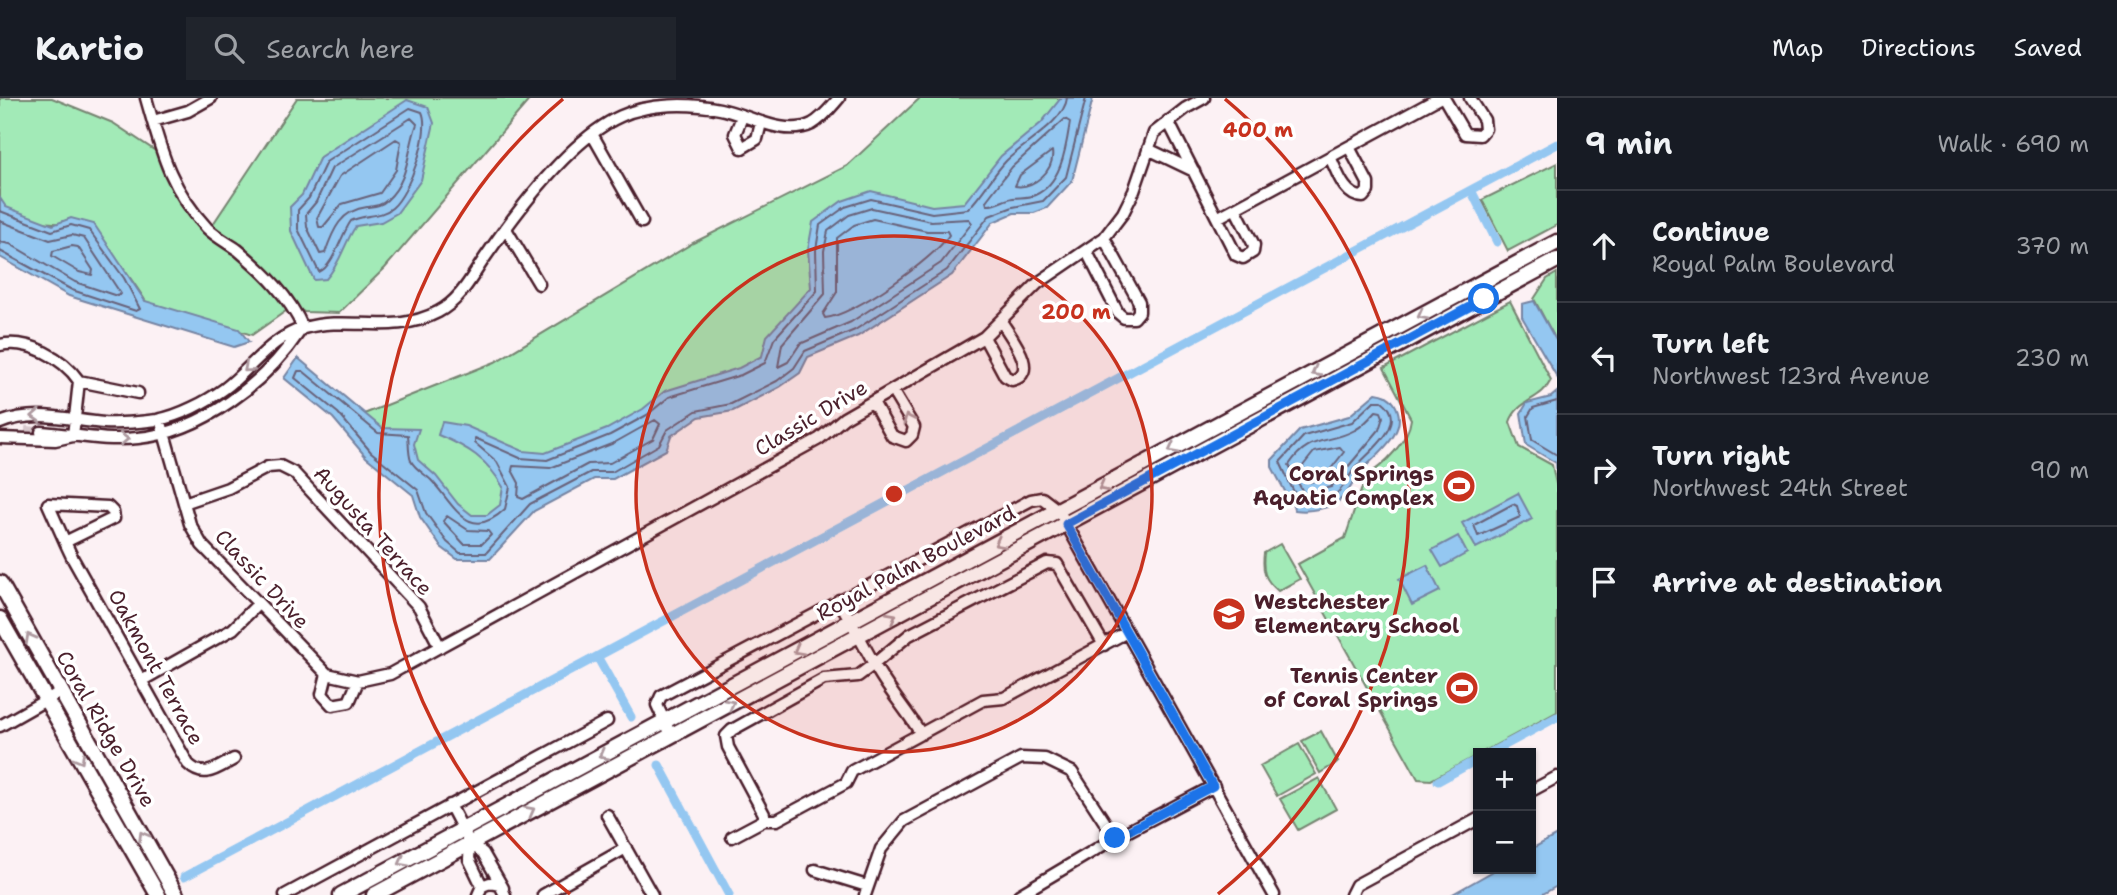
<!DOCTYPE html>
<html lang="en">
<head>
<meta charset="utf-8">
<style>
  :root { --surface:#171b24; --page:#20242c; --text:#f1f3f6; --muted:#9ea1a6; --line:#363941 }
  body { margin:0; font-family:"Shantell Sans",sans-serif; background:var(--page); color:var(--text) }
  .controls { position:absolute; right:21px; bottom:21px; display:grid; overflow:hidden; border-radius:0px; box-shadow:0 2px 5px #0004 }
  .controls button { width:63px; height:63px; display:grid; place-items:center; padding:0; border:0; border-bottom:2px solid var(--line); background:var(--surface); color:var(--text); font:35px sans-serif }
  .stop { position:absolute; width:21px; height:21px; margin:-16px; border:5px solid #1a73e8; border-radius:50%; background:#fff }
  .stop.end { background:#1a73e8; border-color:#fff; box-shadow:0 2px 7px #0008 }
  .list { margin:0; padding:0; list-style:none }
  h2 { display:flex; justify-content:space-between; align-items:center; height:91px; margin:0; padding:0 28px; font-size:30px }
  h2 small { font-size:23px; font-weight:400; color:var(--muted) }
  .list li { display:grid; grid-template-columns:46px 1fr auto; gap:21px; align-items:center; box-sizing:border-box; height:112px; padding:0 28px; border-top:2px solid var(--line) }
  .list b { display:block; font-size:26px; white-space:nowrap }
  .list p { margin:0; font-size:23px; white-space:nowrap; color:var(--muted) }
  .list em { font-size:23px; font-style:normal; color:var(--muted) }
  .icon { flex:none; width:38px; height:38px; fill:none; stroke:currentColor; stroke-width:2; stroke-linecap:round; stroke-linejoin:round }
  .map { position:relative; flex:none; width:1557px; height:797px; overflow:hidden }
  header { display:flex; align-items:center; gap:42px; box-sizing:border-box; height:98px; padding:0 35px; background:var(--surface); border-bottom:2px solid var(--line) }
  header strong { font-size:33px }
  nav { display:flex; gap:38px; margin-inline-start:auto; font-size:24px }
  .search { width:490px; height:63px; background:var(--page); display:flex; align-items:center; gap:18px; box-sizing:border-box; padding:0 24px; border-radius:0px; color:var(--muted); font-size:26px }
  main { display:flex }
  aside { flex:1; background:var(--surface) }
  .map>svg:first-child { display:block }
  .green { fill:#a2eab7; stroke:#768471; stroke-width:2 }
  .water { fill:#94c7f1; stroke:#7684a2; stroke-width:2 }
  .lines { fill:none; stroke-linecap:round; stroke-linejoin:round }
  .shore { stroke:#68627a; stroke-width:2 }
  .canal { stroke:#94c7f1; stroke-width:9 }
  .street-tunnel { stroke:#d8c7cc; stroke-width:10; stroke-dasharray:10 5; stroke-linecap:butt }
  .street-casing { stroke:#4a1f2b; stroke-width:15 }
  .secondary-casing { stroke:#4a1f2b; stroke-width:19 }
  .street { stroke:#fff; stroke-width:10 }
  .secondary { stroke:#fff; stroke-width:14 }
  .oneway { stroke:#ae9aa0 }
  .route { stroke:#1a73e8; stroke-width:9 }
  .ring { fill:none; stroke:#c8321e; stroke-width:3.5 }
  .labels { text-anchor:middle; stroke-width:7; stroke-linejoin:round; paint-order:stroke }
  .street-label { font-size:21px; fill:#4a1f2b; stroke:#fff }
  .poi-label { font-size:21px; font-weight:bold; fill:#4a1f2b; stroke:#fff; text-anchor:end }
  .centre { fill:#c8321e; stroke:#fff; stroke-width:3.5 }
  .ring-label { font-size:21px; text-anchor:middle; font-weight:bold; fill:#c8321e; stroke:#fff; stroke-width:7; stroke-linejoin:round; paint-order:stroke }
</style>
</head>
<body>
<header>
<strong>Kartio</strong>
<div class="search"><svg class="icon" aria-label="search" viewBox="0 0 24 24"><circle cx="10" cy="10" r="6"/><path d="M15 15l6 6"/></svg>Search here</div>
<nav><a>Map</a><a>Directions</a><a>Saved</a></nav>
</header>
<main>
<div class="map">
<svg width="1557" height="797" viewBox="0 0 1557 797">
  <rect width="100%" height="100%" fill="#fcf1f4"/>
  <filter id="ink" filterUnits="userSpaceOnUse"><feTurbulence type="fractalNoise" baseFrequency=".0143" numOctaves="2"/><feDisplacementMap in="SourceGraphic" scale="14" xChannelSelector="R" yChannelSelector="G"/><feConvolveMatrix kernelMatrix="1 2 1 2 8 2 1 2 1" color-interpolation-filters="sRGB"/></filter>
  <g filter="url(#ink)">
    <path class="green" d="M0 0H52L113 25 157 54 169 83 209 132 297 0H531L385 170 339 215 304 214 293 208 252 237 146 204C130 177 110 155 93 128L0 121Z
      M920 0H1092L909 188 464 433 354 320 495 264 693 145 847 68Z
      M1557 65V127L1508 153 1482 102Z
      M1557 175V244L1534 201 1547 181Z
      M1510 203 1551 282C1542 302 1517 302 1510 324L1519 349 1552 367 1557 391V614L1431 682 1418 681 1298 466 1345 440 1366 378C1383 368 1409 343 1411 321L1384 270Z
      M1280 446 1300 481 1278 493C1264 481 1262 473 1264 455Z
      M1321 633 1338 664 1320 675 1302 643Z
      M1299 646 1316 676 1277 698 1260 668Z
      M1319 680 1336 711 1298 732 1280 701Z"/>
    <path class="water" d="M1061 0H1093L1072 83 1047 110 1034 115H1014L993 124 952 177 858 238 808 259 800 275 780 289 733 313 699 319 671 338 666 352 613 381H594L534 413 490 461H457L441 449 420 419 413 397 366 359 333 320 284 280 298 260 382 330 419 331 414 346 418 362 436 378 458 406 472 417H487L500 407 503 389C487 361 468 349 438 337L442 324 466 328 523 353 545 355 607 331 643 311 665 293 739 270 762 258 767 238 811 190 808 152 813 124 842 103 871 93 932 108 964 105 1001 58 1041 25Z
      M407 2 428 9 434 25 421 82 397 115 381 124 356 128C344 145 341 165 326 181L314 182 291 133 290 109 302 97 320 59Z
      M0 100 6 109 53 127 71 120 94 126 145 203 239 231 249 244 234 249 69 198 0 159Z
      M1534 203 1557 244V279L1522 219V206Z
      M1557 294V383L1556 365 1526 347 1521 315 1527 305 1551 299Z
      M1376 295C1384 296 1389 298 1394 305 1412 332 1377 356 1361 373 1354 382 1350 393 1342 400 1332 411 1309 414 1295 412L1272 369V362L1300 332 1349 318Z
      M1518 395 1532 421 1476 450 1462 425Z
      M1458 438 1467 455 1442 469 1432 452Z
      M1427 467 1440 493 1412 507 1399 481Z
      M1557 737V788L1541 797H1451L1497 771H1531V751Z"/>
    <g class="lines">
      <path class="shore" d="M1067 0C1065 23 1022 47 1006 63 992 78 982 97 968 111L932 115 871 101 845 109 820 127 816 152 817 193 774 241 765 265 741 277 669 299 647 317 610 337 547 362 520 360 475 340V345L497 364 510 389 505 411C468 446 454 406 431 382 425 376 415 371 411 363 408 355 409 345 408 337L378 335 303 273H298L295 280 338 315 371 354 418 392 426 415 447 444 460 455H486L530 406 591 374H612L659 347 667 332 696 313 731 306 777 283 794 270 805 253 855 232 947 172 989 118 1013 109 1043 103 1066 79 1086 0
        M410 10 422 14C431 33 410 95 392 110 380 120 364 116 351 123 341 137 333 169 319 174L298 131V112L309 100 326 64Z
        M411 20 417 26C407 52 410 81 387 102 381 108 375 108 367 109 341 112 333 132 325 155L320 156 307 129 306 116 316 104 332 70Z
        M1065 21 1070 24C1066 49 1062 85 1035 97 1028 100 1021 99 1013 100 1004 101 996 108 987 107L986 103 1012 69Z
        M396 41 401 44 396 72 380 95 342 106 323 129H319L317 120 340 78Z
        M1052 53C1055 73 1033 91 1015 88L1020 77Z
        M872 110 931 123 969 121 972 125 941 165 851 224 800 246 788 264 778 269 782 246 825 196 824 153 828 133 849 117Z
        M0 113 52 133 71 127 89 132 124 180 140 211 136 213 72 192 0 153
        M873 121 927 133H947L949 137C933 162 854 217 825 220L823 216 837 194V140L854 127Z
        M0 123 50 142 72 137 84 140 121 196 117 198 75 184 10 146 0 144
        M72 148 78 149 93 172 92 177 79 174 52 158 53 153Z
        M1374 303H1382C1411 325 1369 353 1356 369 1349 377 1344 390 1336 396 1327 403 1309 407 1299 405L1280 364 1304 338 1352 324Z
        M1557 303 1533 310 1528 318 1532 342 1557 357
        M1376 313 1381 314 1383 319 1379 332 1331 389 1304 396 1289 367C1309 336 1328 347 1355 332 1363 328 1370 320 1376 313Z
        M655 322 660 326 653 341 610 365 588 366 523 401 518 399 519 385 512 372 513 368 550 370 614 345Z
        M1340 349 1344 354 1323 381 1309 384 1302 369 1314 354Z
        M1513 406 1517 408 1520 419 1478 438 1474 427Z
        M447 418 468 432 488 433 491 437 482 446H464L443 423Z"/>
      <path class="canal" d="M1471 92 1497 144
        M598 560 631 619
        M1490 655 1557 619
        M659 667 729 797
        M1438 683 1478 661
        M184 779 1557 46"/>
      <path class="street-tunnel" d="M25 333 41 334"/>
      <defs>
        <path id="street" d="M146 0C161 52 169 89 207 130 216 139 228 145 238 152 265 175 289 198 303 230
          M1444 0 1465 36 1480 37 1485 31 1484 22 1470 0
          M742 19 735 36 742 50 757 41 761 25
          M153 23 188 13 211 0
          M1168 23 1236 157 1243 160 1253 154 1254 147 1236 112
          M592 36 642 124
          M1148 51 1194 73
          M1330 59C1337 73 1344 99 1363 99L1368 93V85L1349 49
          M1219 119 1439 0
          M506 131 539 186
          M1087 154 1118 215 1124 220H1134L1139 214V204L1104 140
          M984 239 1005 278 1012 282C1041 275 1010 238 1001 223
          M0 247C29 241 63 260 79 283L73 338 55 342 0 340
          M79 283 138 295
          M873 304 892 338 906 343 912 337 914 329 893 294
          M160 321 190 426 202 447 327 576 358 583 390 576 819 341 844 320 984 239 1038 185 1104 140 1123 115 1134 93 1154 35 1186 10 1204 0
          M0 325C36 311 68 322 104 325 121 326 140 324 157 322 179 318 206 304 224 291 250 272 271 239 304 230 350 217 392 238 438 214 461 202 472 178 486 158 517 113 571 40 621 18 649 5 689 5 720 11 747 16 784 40 812 26 823 20 831 9 839 0
          M41 334C73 336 105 344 138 340 202 334 265 285 300 233
          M184 405 228 390 268 369 280 368 294 375 419 509 440 549
          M65 444 48 406 108 409 113 414 114 420 65 444 73 461 188 666C204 682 217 670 234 661
          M327 576 322 596 332 607 349 604 358 583
          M141 583 233 531 258 506
          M0 628 60 594
          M921 636C906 611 887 591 874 566L909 537 1047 465 1057 466 1104 547
          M671 637 657 607 661 598 1031 402 1042 400 1059 413 1274 797
          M1531 693 1557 679
          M450 707 470 745 483 755 503 790
          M607 717 652 797
          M764 722V716L728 649 726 638 732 632 824 581 858 578 874 566 839 502
          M732 739 764 722H777L846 685 852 673 983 602 1004 600 1127 534
          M470 745 469 761 482 788
          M815 772 867 788
          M285 797 607 623
          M478 797 482 788 490 785 500 787 505 797
          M543 797 626 750
          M865 797 881 751 904 723 1021 660 1045 661 1072 674 1115 740
          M1019 797 1115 740 1214 688
          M1351 797 1356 787 1478 721"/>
        <path id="secondary" d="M0 485 176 797
          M0 521 158 797
          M341 797 1557 144
          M374 797 1557 162"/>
      </defs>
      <use href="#street" class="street-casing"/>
      <use href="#secondary" class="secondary-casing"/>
      <use href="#street" class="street"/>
      <use href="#secondary" class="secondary"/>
    </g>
    <defs><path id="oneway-chevron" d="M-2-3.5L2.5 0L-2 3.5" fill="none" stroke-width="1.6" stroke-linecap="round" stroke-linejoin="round" transform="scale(1.75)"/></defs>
    <g class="oneway">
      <use href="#oneway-chevron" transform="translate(1422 217) rotate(152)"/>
      <use href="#oneway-chevron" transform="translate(248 270) rotate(139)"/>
      <use href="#oneway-chevron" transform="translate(1316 274) rotate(152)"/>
      <use href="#oneway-chevron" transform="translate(36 318) rotate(177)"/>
      <use href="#oneway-chevron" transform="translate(908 321) rotate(-115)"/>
      <use href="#oneway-chevron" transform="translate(124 341) rotate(-2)"/>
      <use href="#oneway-chevron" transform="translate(1173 351) rotate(152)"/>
      <use href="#oneway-chevron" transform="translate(1103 389) rotate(152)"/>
      <use href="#oneway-chevron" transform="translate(999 445) rotate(152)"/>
      <use href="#oneway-chevron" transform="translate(892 519) rotate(-28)"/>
      <use href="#oneway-chevron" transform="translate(30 540) rotate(-119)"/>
      <use href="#oneway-chevron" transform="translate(798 552) rotate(152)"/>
      <use href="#oneway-chevron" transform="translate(730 606) rotate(-28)"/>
      <use href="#oneway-chevron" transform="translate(603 657) rotate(152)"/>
      <use href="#oneway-chevron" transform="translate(80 661) rotate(60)"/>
      <use href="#oneway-chevron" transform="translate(530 713) rotate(-28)"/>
      <use href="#oneway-chevron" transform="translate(143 738) rotate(-120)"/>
      <use href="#oneway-chevron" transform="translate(403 764) rotate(152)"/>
    </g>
  </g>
  <g class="lines" filter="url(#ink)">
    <path class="route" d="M1115 740 1213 688 1066 426 1484 201"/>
  </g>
  <circle cx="894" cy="396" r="258" fill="#c8321e" fill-opacity=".12"/>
  <g class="ring">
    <circle cx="894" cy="396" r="258"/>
    <path d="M570 796A515 515 0 0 1 563 1M1225 1A515 515 0 0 1 1218 796"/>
  </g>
  <defs>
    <symbol id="stadium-disc" viewBox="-11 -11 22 22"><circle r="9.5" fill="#c8321e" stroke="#fff"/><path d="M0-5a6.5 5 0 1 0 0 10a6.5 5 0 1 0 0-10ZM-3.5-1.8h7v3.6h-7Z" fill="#fff"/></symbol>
    <symbol id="school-disc" viewBox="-11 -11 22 22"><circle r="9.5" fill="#c8321e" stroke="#fff"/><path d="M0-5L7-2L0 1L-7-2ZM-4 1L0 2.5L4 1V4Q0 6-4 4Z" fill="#fff"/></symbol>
  </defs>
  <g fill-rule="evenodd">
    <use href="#stadium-disc" x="1440" y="369" width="38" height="38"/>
    <use href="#school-disc" x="1210" y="497" width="38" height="38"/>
    <use href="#stadium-disc" x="1443" y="571" width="38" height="38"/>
  </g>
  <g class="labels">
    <g class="street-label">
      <text transform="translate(811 320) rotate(-31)" y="7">Classic Drive</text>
      <text transform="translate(373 433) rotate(48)" y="7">Augusta Terrace</text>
      <text transform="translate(916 465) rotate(-28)" y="7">Royal Palm Boulevard</text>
      <text transform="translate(262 481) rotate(47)" y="7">Classic Drive</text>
      <text transform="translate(156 569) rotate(61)" y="7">Oakmont Terrace</text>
      <text transform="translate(106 631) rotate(60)" y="7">Coral Ridge Drive</text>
    </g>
    <g class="poi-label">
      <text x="1434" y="383">Coral Springs<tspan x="1434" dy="24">Aquatic Complex</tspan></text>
      <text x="1254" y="511" text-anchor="start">Westchester<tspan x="1254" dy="24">Elementary School</tspan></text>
      <text x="1438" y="585">Tennis Center<tspan x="1438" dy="24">of Coral Springs</tspan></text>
    </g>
  </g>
  <circle cx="894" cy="396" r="10" class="centre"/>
  <g class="ring-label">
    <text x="1258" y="39">400 m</text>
    <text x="1076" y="221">200 m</text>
  </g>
</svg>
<div class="controls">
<button>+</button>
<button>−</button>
</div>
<div class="stop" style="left:1484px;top:201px"></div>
<div class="stop end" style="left:1115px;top:740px"></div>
</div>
<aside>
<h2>9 min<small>Walk · 690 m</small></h2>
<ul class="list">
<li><svg class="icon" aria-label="ahead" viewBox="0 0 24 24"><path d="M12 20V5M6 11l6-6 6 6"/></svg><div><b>Continue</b><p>Royal Palm Boulevard</p></div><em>370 m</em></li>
<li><svg class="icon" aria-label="left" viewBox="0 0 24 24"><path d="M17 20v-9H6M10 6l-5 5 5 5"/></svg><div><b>Turn left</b><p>Northwest 123rd Avenue</p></div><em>230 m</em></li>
<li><svg class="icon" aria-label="right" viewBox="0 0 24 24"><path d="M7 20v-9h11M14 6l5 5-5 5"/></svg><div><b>Turn right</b><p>Northwest 24th Street</p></div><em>90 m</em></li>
<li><svg class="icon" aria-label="arrive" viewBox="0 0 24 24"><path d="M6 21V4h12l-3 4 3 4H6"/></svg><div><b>Arrive at destination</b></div></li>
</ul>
</aside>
</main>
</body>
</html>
